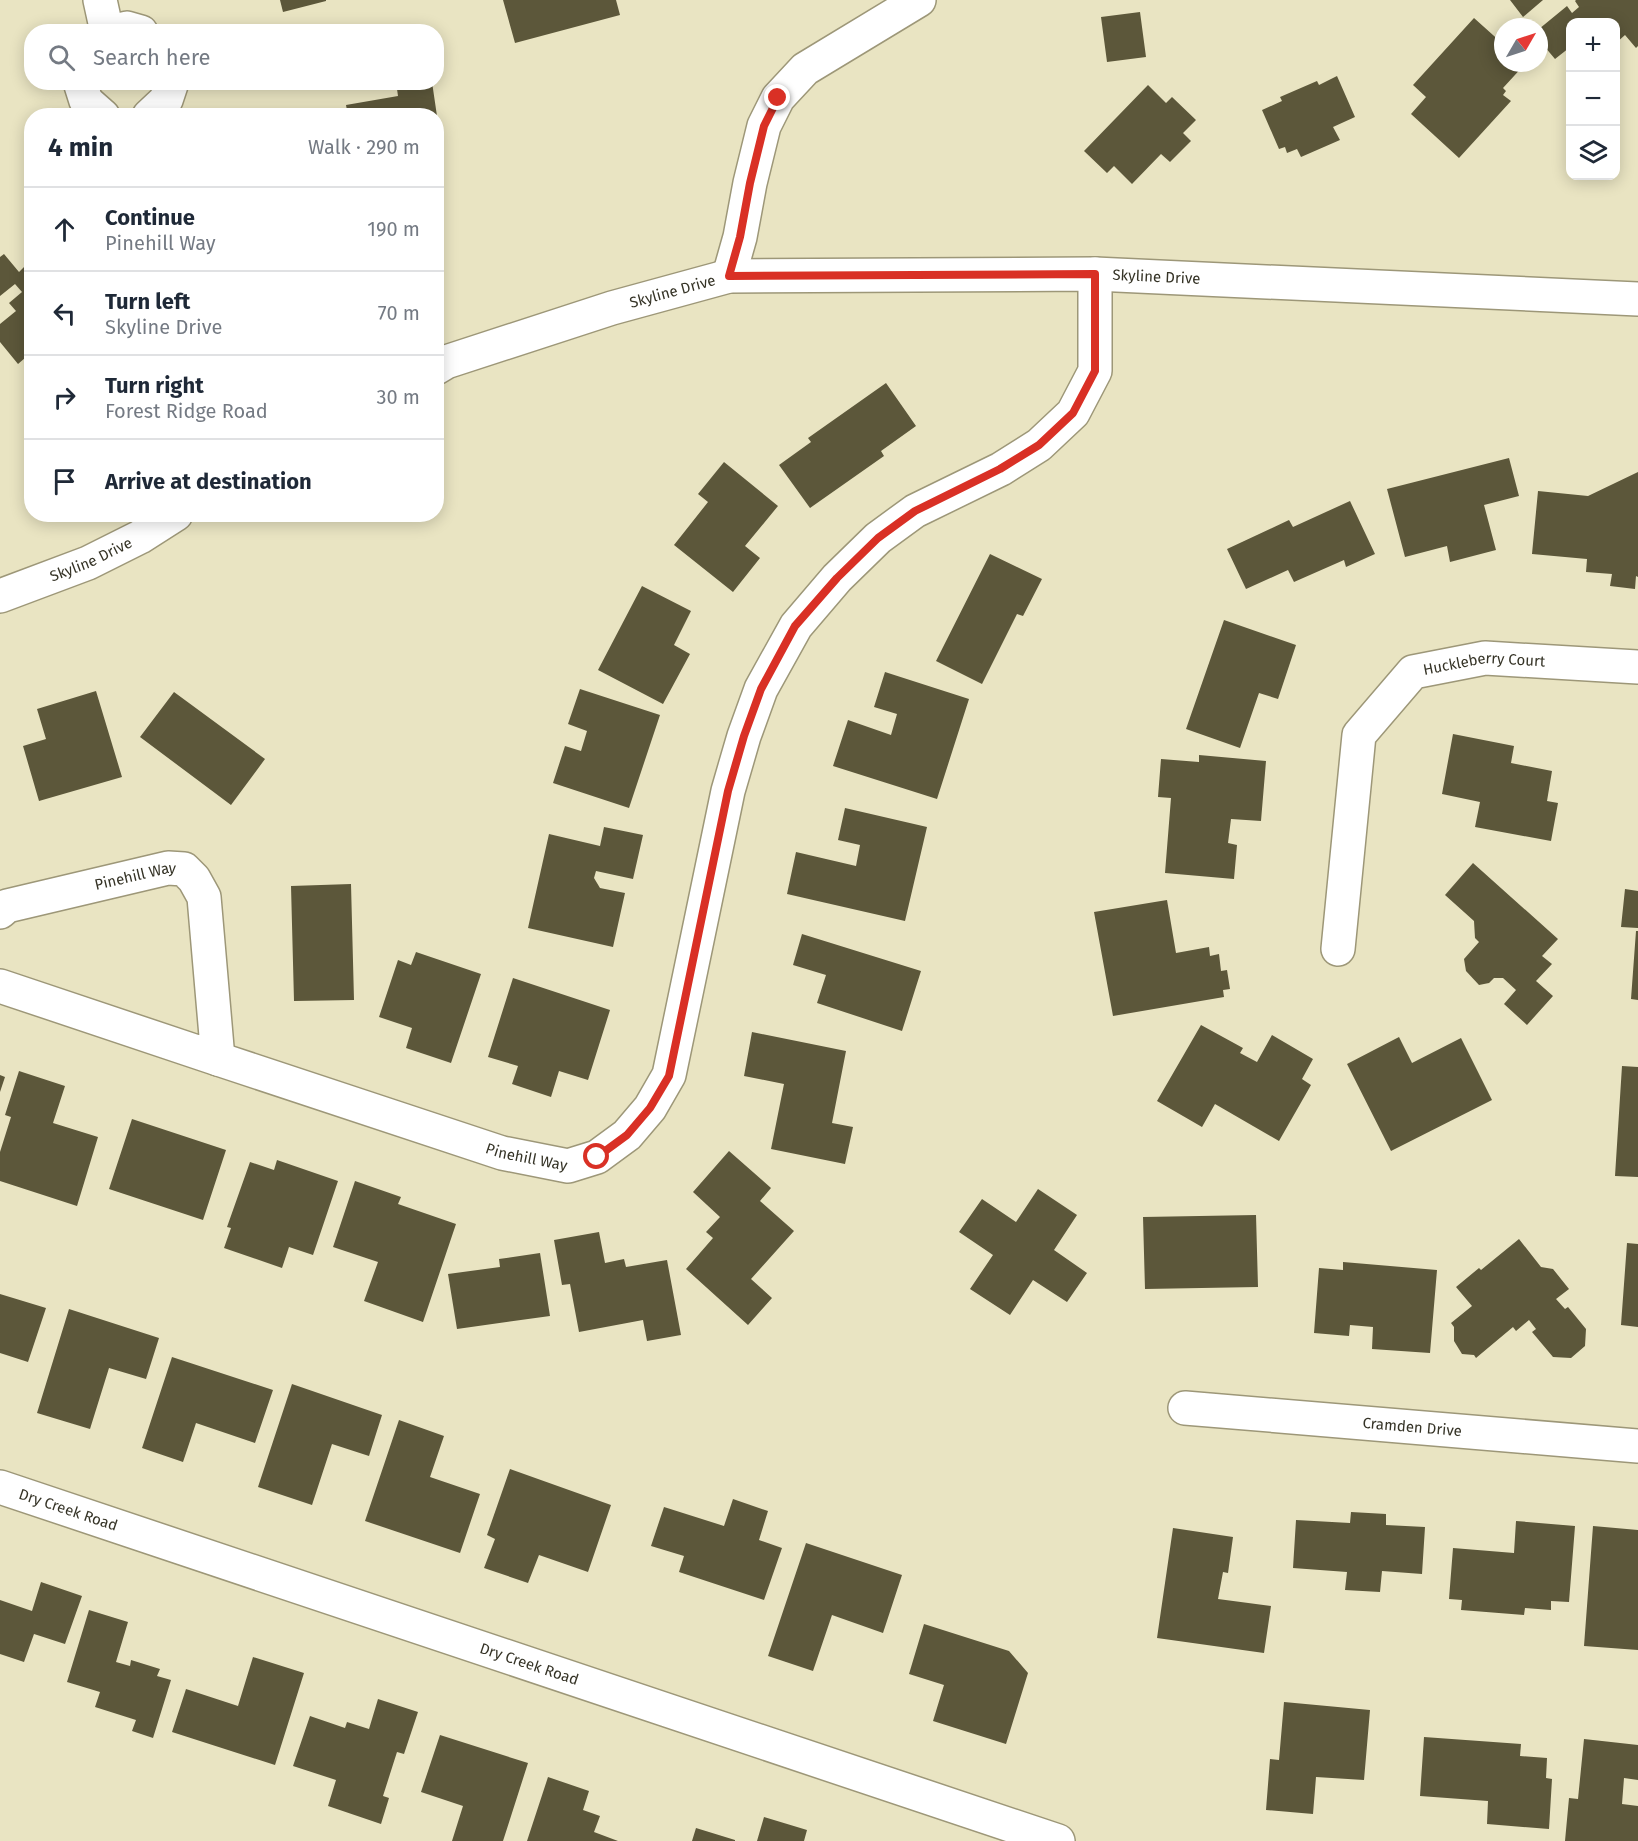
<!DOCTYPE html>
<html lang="en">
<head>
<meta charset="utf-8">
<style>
  :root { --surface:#fff; --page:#f6f6f7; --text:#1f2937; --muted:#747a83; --line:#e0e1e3 }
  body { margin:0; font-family:"Fira Sans",sans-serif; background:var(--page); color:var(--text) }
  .controls { position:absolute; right:18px; top:18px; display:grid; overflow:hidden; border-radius:12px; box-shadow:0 3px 15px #0003 }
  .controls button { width:54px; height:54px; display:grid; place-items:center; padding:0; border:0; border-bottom:2px solid var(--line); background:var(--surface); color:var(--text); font:30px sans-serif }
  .compass { position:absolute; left:1494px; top:18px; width:54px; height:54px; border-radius:50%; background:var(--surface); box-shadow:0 3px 15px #0003; rotate:51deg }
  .stop { position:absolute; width:18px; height:18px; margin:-14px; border:4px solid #d93025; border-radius:50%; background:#fff }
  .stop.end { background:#d93025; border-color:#fff; box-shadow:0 2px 6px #0008 }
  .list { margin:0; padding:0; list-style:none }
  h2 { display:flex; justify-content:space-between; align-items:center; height:78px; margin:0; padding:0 24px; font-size:26px }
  h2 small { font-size:20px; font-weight:400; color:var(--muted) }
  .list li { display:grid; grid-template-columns:39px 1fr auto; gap:18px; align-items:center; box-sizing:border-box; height:84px; padding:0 24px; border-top:2px solid var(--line) }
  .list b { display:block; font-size:22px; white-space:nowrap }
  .list p { margin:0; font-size:20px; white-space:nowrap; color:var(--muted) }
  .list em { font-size:20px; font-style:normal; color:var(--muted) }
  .icon { flex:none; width:33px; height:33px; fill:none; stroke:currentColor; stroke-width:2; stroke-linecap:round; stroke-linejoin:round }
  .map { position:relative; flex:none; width:1638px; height:1841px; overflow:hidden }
  .search { position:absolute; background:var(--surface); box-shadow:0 3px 15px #0003; left:24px; top:24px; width:420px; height:66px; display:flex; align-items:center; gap:15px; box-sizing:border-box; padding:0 21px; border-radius:24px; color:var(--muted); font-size:22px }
  .panel { position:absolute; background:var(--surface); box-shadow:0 3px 15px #0003; left:24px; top:108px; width:420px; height:414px; border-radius:24px }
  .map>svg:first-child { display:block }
  .building { fill:#5c573a }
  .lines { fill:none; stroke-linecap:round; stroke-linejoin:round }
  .minor-casing { stroke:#9d9778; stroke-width:36 }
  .tertiary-casing { stroke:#9d9778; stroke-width:36 }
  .minor { stroke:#fff; stroke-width:33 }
  .tertiary { stroke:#fff; stroke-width:33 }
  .route { stroke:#d93025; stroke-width:8 }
  .labels { text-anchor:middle; stroke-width:6; stroke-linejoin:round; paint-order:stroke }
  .street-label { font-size:15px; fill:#353326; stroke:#fff }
</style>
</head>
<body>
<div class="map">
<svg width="1638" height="1841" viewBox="0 0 1638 1841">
  <rect width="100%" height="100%" fill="#e9e4c2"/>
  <path class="building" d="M280 0H326V1L283 12Z
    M503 0H616L620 15 515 43Z
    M1510 0H1543L1523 17Z
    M1576 0H1638V46L1636 48 1625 35 1616 43V22H1570V49L1569 48 1555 59 1539 40V29L1567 6 1572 13 1579 7 1575 1Z
    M1140 12 1146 57 1107 62 1101 17Z
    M1474 18 1503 44V63L1525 64 1503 88 1506 91 1503 95 1511 101 1459 158 1411 114 1426 97 1413 85Z
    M1337 76 1355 117 1333 127 1340 140 1301 157 1297 149 1287 153 1285 147 1279 149 1262 110 1282 101 1280 97 1317 81 1319 85Z
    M396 82H432L437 116H348L346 105 398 96Z
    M1148 85 1166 103 1172 97 1196 120 1183 133 1191 141 1170 162 1161 154 1132 184 1114 166 1107 173 1084 151Z
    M436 117 443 147 436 148Z
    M4 254 19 272 25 266 32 274V352L18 364 0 342V324L16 311 9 303 22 292 15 284 0 296V257Z
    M886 383 916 426 881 451 884 456 810 508 779 465 811 442 808 438Z
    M1509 458 1519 496 1484 505 1496 550 1450 562 1447 546 1405 557 1387 489Z
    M724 462 778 506 745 546 760 558 733 592 674 545 708 502 698 494Z
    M1638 472V577L1636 576 1635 589 1610 586 1612 574 1586 572 1587 559 1532 554 1538 491 1588 496Z
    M1350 501 1375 554 1346 567 1344 560 1294 582 1288 570 1246 589 1227 549 1289 520 1293 527Z
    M990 554 1042 579 1023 616 1017 614 982 684 936 661Z
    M642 586 691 611 674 645 690 654 663 704 598 670Z
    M1224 620 1296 645 1278 699 1259 693 1240 748 1186 729Z
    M885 672 969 699 937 799 833 766 848 720 891 735 897 714 874 707Z
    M580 689 660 715 629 808 553 783 565 746 581 751 587 731 568 724Z
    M96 691 122 777 39 801 23 746 46 739 37 709Z
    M174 692 265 759 231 805 140 737Z
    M1453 734 1514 746 1511 763 1552 771 1547 801 1558 803 1551 841 1475 827 1480 802 1442 794Z
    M1199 755 1266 761 1261 821 1231 819 1228 843 1237 845 1234 879 1165 873 1171 798 1158 797 1161 759 1199 762Z
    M845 808 927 827 905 921 787 894 796 852 856 866 860 845 838 840Z
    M604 827 643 835 633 879 596 871 594 878 600 888 625 893 613 947 528 928 549 834 600 846Z
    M1473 863 1558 939 1542 956 1552 964 1536 981 1553 996 1527 1025 1504 1004 1516 990 1503 978H1494L1489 983 1479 985 1466 971 1464 959 1479 942 1475 938 1474 921 1445 895Z
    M351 884 354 1000 294 1001 291 886Z
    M1625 889 1638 891V928L1621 927Z
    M1167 900 1176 953 1209 947 1210 956 1219 954 1221 971 1227 970 1230 989 1223 990 1224 997 1113 1016 1094 912Z
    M1636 931H1638V1000L1631 999Z
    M802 934 921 971 902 1031 817 1003 826 975 793 965Z
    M416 952 481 974 451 1063 406 1048 412 1028 379 1017 398 960 411 965Z
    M513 978 610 1010 588 1080 559 1071 551 1097 512 1084 518 1066 488 1057Z
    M1201 1025 1243 1048 1240 1053 1257 1062 1272 1035 1313 1059 1302 1079 1311 1085 1279 1141 1215 1104 1202 1127 1157 1101Z
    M752 1032 846 1051 832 1123 853 1127 845 1164 771 1149 784 1084 744 1076Z
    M1399 1037 1412 1063 1461 1038 1492 1100 1391 1151 1347 1064Z
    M1622 1066 1638 1067V1177L1615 1176Z
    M19 1071 65 1086 53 1123 98 1137 77 1206 0 1181V1152L11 1117 5 1115Z
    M0 1075 5 1077 0 1092Z
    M132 1119 226 1150 203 1220 109 1189Z
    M729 1151 771 1188 760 1201 794 1231 751 1279 772 1298 748 1325 686 1269 713 1238 706 1232 720 1217 693 1192Z
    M277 1160 338 1181 313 1255 289 1247 282 1268 224 1248 231 1228 227 1227 250 1162 274 1170Z
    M355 1181 401 1197 398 1204 456 1224 423 1322 364 1301 378 1262 333 1247Z
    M1038 1189 1077 1215 1054 1250 1087 1273 1067 1302 1033 1280 1010 1315 970 1289 993 1255 959 1232 982 1199 1016 1222Z
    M1256 1215 1258 1287 1145 1289 1143 1217Z
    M599 1232 605 1263 624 1259 626 1267 667 1260 681 1335 647 1341 643 1320 579 1332 570 1284 562 1285 554 1240Z
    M1519 1239 1541 1267 1553 1269 1569 1289 1556 1299 1565 1309 1568 1307 1586 1329 1585 1346 1571 1358 1553 1357 1532 1332 1536 1329 1529 1320 1516 1331 1513 1327 1476 1358 1474 1355 1462 1354 1454 1341V1327L1451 1323 1472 1306 1456 1287 1479 1268 1481 1270Z
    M1627 1243 1638 1244V1327L1621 1325Z
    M540 1253 550 1316 457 1329 448 1274 500 1267 499 1259Z
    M1343 1262 1437 1270 1430 1353 1372 1349 1373 1327 1350 1325 1349 1336 1314 1333 1319 1268 1343 1270Z
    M0 1294 46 1308 28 1362 0 1353Z
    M69 1309 159 1338 146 1379 109 1368 90 1429 37 1413Z
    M172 1357 273 1390 255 1443 196 1423 183 1462 142 1448Z
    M292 1384 382 1415 369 1456 332 1444 312 1505 258 1487Z
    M399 1420 444 1436 430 1477 480 1494 460 1553 365 1521Z
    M510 1469 611 1505 588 1572 539 1555 528 1583 484 1568 495 1539 487 1535Z
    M733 1499 768 1511 759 1540 782 1548 764 1600 679 1572 684 1556 651 1546 664 1507 724 1526Z
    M1351 1512 1386 1514V1525L1425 1527 1422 1574 1382 1571 1380 1592 1345 1590 1347 1572 1293 1568 1296 1520 1350 1523Z
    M1516 1521 1575 1526 1569 1602 1551 1601V1610L1525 1608 1524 1615 1461 1610 1462 1600 1449 1599 1453 1548 1514 1553Z
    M1593 1526 1638 1530V1650L1584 1646Z
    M1173 1528 1233 1537 1228 1573 1223 1572 1218 1599 1271 1606 1264 1653 1157 1638Z
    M806 1543 902 1575 883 1633 832 1615 813 1671 768 1656Z
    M41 1582 82 1596 65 1644 34 1634 24 1662 0 1654V1600L32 1611Z
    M89 1610 128 1622 116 1662 130 1666 131 1660 160 1669 157 1676 171 1680 153 1738 132 1731 136 1720 95 1707 100 1692 67 1682Z
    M924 1624 1009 1651 1028 1673 1006 1744 933 1721 944 1685 909 1674Z
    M253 1657 304 1673 275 1765 172 1732 186 1689 238 1706Z
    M378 1699 418 1712 404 1754 397 1752 383 1796 389 1798 381 1824 328 1806 336 1780 293 1766 310 1716 345 1728 347 1722 369 1729Z
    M1284 1702 1370 1710 1364 1780 1316 1777 1313 1814 1266 1810 1270 1759 1279 1760Z
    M440 1735 528 1763 503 1841H452L463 1806 421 1792Z
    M1424 1737 1521 1744 1520 1756 1547 1758 1546 1778 1552 1779 1549 1829 1487 1824 1488 1801 1420 1796Z
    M1584 1739 1638 1745V1780L1624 1778 1622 1804 1638 1806V1841H1565L1569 1798 1578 1799Z
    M548 1777 589 1791 583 1810 600 1816 594 1832 618 1841H527Z
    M764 1817 807 1830 804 1841H757Z
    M696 1828 735 1840V1841H692Z"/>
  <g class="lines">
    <defs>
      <g id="minor">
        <path d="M100 0 107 32"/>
        <path d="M109 32 127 28 141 32"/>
        <path d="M80 82 86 101 103 116"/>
        <path d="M149 116 166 100 172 82"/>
        <path d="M729 276 740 237 750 183 764 126 778 98 805 69 919 0"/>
        <path id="s1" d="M0 912 7 906 168 868 184 869 194 879 204 897 218 1059 0 986"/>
        <path id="s2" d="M1338 949 1359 735 1413 672 1485 658 1638 667"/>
        <path id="s3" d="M218 1059 502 1153 568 1166 597 1157 627 1135 650 1108 669 1075 728 791 744 736 761 689 796 626 837 578 878 538 915 511 1001 469 1039 445 1073 413 1095 371V274"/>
        <path id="s4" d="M1185 1408 1638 1446"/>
        <path id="s5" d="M0 1487 1058 1841"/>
      </g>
      <g id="tertiary">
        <path id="s6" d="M436 368 446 362 612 308 729 276 1095 274 1638 299"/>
        <path id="s7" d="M0 596 88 563 140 537 176 514"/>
      </g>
    </defs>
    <use href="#minor" class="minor-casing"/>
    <use href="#tertiary" class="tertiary-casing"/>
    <use href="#minor" class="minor"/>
    <use href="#tertiary" class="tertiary"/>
  </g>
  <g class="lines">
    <path class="route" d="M597 1157 627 1135 650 1108 669 1076 728 791 744 736 761 689 795 626 837 578 878 538 915 511 1000 469 1039 445 1073 413 1095 371V274L729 276 740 237 750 183 764 126 778 98"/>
  </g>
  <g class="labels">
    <g class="street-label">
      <text dy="5" stroke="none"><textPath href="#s6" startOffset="735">Skyline Drive</textPath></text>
      <text dy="5" stroke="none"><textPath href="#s6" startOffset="249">Skyline Drive</textPath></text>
      <text dy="5" stroke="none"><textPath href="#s7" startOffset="98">Skyline Drive</textPath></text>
      <text dy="5" stroke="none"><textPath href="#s2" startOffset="370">Huckleberry Court</textPath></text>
      <text dy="5" stroke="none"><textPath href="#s1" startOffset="141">Pinehill Way</textPath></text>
      <text dy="5" stroke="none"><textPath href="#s3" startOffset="324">Pinehill Way</textPath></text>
      <text dy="5" stroke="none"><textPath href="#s4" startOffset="228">Cramden Drive</textPath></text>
      <text dy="5" stroke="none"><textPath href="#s5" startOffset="72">Dry Creek Road</textPath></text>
      <text dy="5" stroke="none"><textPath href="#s5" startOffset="558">Dry Creek Road</textPath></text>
    </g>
  </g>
</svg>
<div class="controls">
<button>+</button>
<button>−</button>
<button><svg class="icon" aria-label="layers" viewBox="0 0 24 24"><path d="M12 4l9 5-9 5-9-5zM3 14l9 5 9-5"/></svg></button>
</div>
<svg class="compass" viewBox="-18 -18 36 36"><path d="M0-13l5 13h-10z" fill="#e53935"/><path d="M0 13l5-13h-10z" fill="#747a83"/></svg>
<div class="stop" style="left:597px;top:1157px"></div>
<div class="stop end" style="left:778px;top:98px"></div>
<div class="search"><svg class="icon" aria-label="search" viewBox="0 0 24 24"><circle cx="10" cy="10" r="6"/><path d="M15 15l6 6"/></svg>Search here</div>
<section class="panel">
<h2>4 min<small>Walk · 290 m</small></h2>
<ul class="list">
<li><svg class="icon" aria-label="ahead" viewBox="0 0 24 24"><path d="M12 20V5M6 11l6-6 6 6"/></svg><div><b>Continue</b><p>Pinehill Way</p></div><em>190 m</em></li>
<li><svg class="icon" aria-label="left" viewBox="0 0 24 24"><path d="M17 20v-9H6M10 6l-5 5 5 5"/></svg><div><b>Turn left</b><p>Skyline Drive</p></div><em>70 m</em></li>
<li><svg class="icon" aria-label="right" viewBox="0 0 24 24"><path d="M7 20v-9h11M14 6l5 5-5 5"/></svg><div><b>Turn right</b><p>Forest Ridge Road</p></div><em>30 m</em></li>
<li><svg class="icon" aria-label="arrive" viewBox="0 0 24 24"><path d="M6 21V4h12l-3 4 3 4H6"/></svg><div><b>Arrive at destination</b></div></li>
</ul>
</section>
</div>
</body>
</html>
